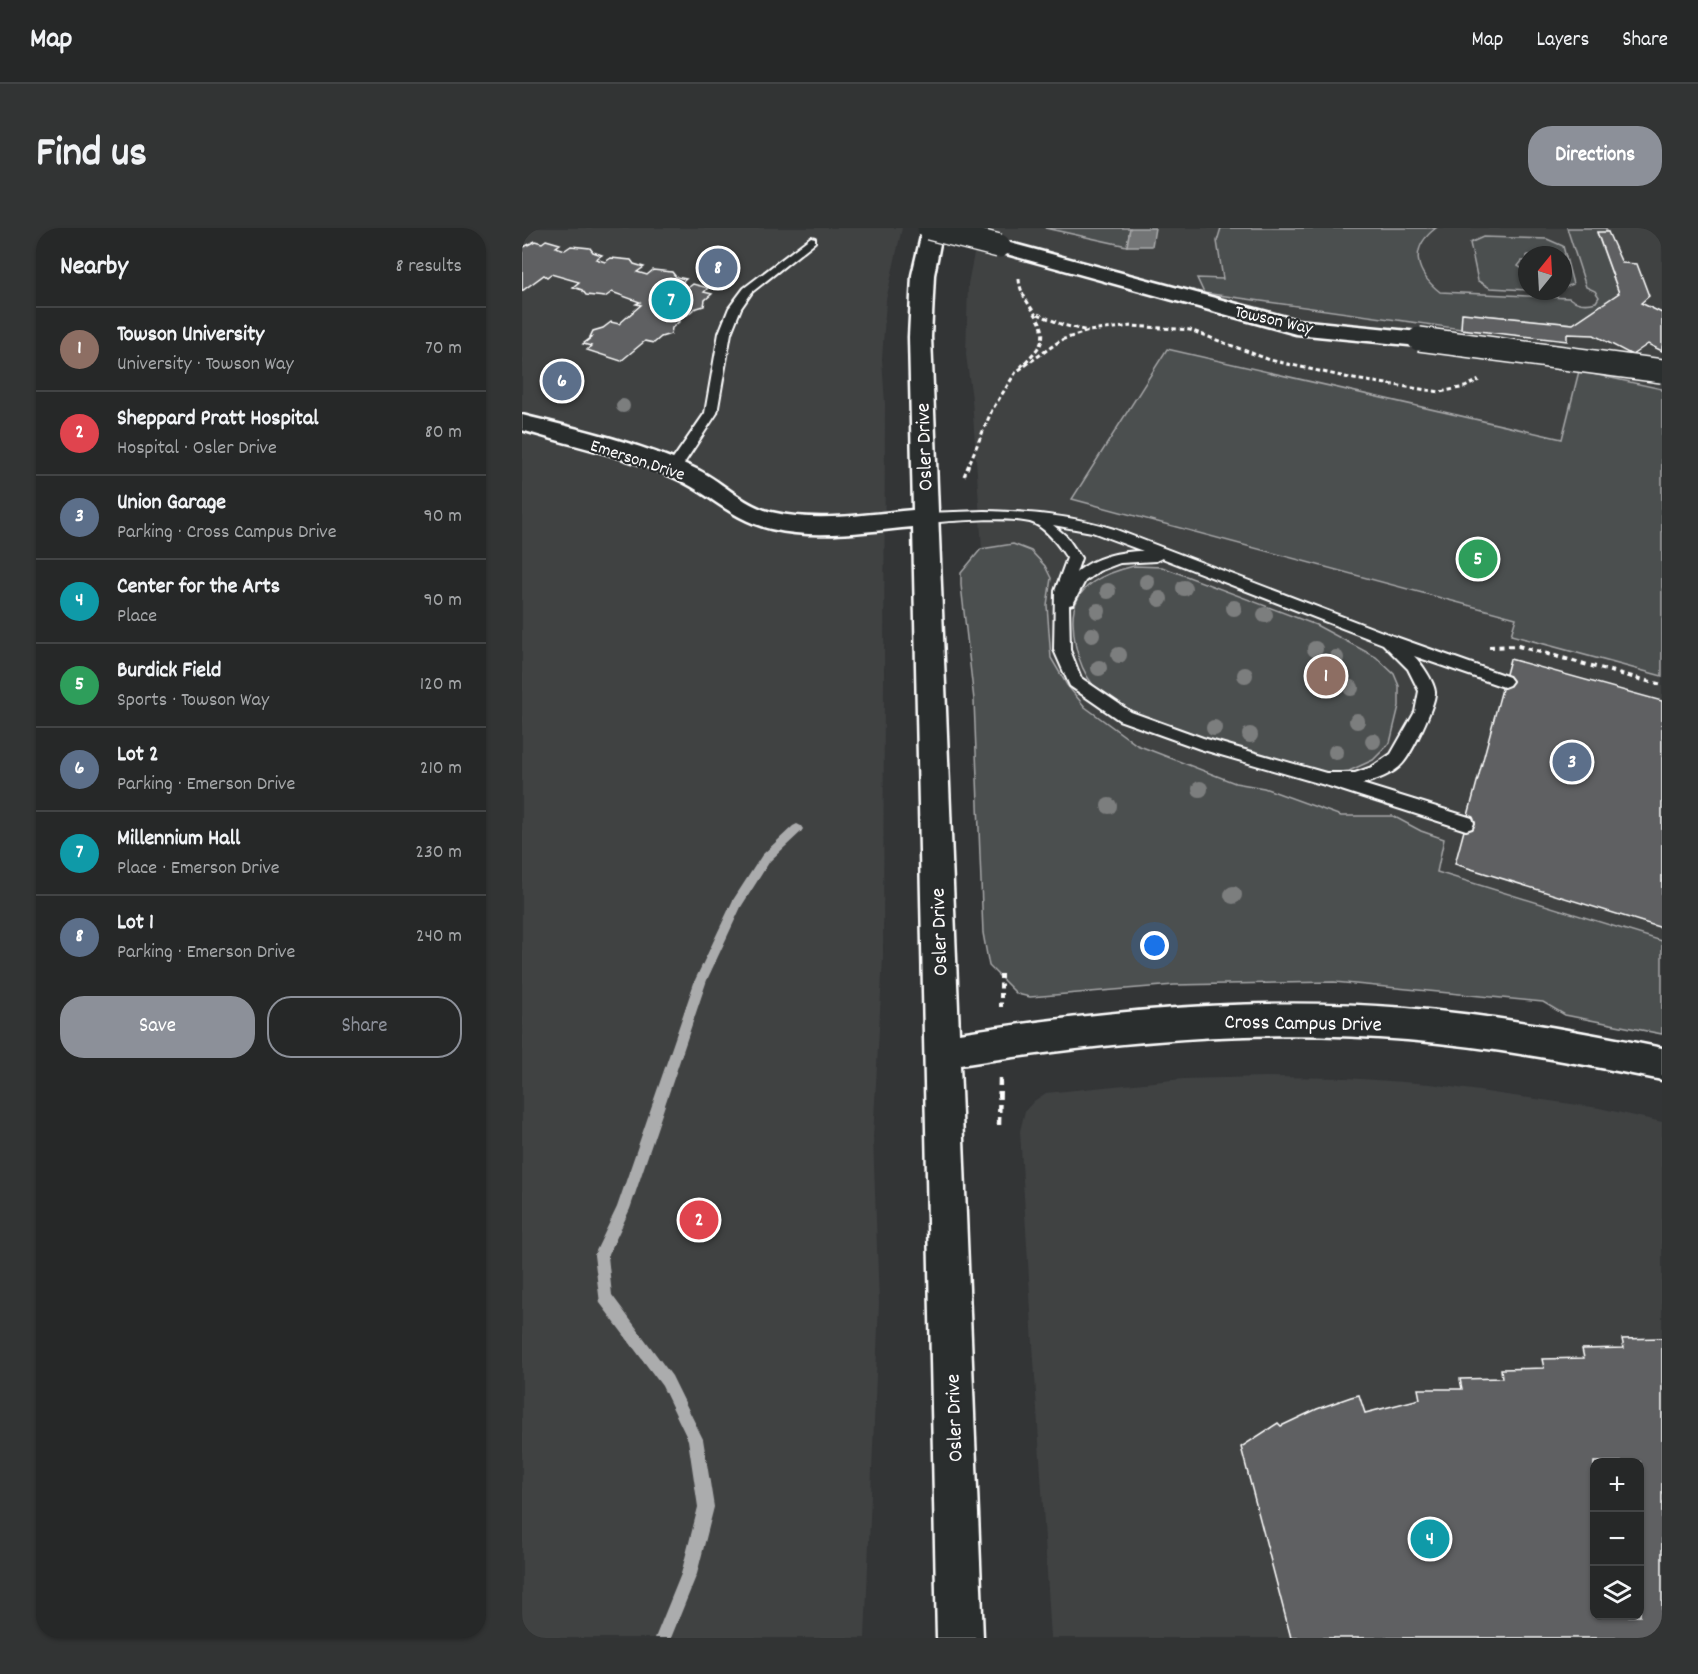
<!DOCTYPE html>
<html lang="en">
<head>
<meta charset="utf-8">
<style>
  :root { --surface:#262828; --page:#323434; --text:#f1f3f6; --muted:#a4a6a8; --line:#424445; --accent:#8c9099 }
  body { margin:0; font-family:Dekko,sans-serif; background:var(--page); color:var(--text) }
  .controls { position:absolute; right:18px; bottom:18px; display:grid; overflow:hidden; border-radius:12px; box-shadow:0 2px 4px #0004 }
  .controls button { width:54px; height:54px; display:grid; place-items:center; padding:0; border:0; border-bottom:2px solid var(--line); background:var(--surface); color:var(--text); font:30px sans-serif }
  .compass { position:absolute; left:996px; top:18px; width:54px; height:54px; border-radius:50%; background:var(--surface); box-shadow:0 2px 4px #0004; rotate:18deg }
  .you { position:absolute; left:633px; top:718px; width:21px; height:21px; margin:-15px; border:4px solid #fff; border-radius:50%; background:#1a73e8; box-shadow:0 0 0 9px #1a73e833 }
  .badge { display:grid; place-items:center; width:39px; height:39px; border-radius:50%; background:var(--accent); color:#fff; font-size:20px; font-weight:700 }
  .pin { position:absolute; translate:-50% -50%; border:3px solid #fff; box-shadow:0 2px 6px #0006 }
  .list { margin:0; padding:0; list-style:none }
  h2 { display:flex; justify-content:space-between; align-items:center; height:78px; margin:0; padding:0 24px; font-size:26px }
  h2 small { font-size:20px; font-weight:400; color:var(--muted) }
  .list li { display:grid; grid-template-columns:39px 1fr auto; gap:18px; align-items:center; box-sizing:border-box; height:84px; padding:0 24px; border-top:2px solid var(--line) }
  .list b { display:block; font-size:22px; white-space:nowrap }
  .list p { margin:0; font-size:20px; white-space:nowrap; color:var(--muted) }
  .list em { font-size:20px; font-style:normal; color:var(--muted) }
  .actions { display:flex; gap:12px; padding:18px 24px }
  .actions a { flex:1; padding:14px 0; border:2px solid var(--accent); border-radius:24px; text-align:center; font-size:21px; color:var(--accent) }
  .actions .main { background:var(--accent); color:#fff }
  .icon { flex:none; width:33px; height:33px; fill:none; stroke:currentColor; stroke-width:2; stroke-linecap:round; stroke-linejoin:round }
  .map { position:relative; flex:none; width:1140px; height:1410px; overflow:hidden; border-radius:24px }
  header { display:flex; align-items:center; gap:36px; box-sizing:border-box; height:84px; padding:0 30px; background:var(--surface); border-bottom:2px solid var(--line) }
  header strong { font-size:28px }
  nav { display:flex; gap:33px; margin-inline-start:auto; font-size:21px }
  .intro { display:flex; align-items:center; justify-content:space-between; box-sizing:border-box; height:144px; padding:0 36px }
  h1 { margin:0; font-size:42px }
  .button { padding:15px 27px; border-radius:24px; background:var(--accent); color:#fff; font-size:21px; font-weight:700 }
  main { display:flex; gap:36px; padding:0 36px }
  aside { flex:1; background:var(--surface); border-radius:24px; box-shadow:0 2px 4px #0004 }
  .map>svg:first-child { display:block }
  .built { fill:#404243; fill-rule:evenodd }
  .green { fill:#4c4f50; stroke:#a6a7a8; stroke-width:1.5 }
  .water { fill:#737576; stroke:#abacad; stroke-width:1.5 }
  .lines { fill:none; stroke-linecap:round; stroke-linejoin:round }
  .stream { fill:#abacad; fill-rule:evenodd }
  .building { fill:#5f6162; stroke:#fff; stroke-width:1.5; fill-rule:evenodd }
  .lane-casing { stroke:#fff; stroke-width:4 }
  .street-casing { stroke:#fff; stroke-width:5 }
  .secondary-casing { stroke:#fff; stroke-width:5 }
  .path-far2 { stroke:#fff; stroke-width:3; stroke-dasharray:4.5 3; stroke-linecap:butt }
  .path-far1 { stroke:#fff; stroke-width:4; stroke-dasharray:5 4.5; stroke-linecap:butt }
  .path { stroke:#fff; stroke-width:4.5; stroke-dasharray:8 5; stroke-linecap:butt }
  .lane { fill:#2a2d2e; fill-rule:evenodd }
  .street { fill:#2a2d2e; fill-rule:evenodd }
  .secondary { fill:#2a2d2e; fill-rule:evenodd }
  .street-bridge-casing { stroke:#fff; stroke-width:26; stroke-linecap:butt }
  .street-bridge { stroke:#2a2d2e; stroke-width:23 }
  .tree { fill:#7c7e7e }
  .labels { text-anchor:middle; stroke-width:4.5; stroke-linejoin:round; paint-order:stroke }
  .far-street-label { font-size:18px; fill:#fff; stroke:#2a2d2e }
  .street-label { font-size:21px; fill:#fff; stroke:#2a2d2e }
</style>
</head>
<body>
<header>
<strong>Map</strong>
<nav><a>Map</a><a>Layers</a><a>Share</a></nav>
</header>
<div class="intro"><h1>Find us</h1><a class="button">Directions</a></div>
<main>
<aside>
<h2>Nearby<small>8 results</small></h2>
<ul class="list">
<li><span class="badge" style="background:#8d6e63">1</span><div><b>Towson University</b><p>University · Towson Way</p></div><em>70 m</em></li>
<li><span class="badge" style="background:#e0444e">2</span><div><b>Sheppard Pratt Hospital</b><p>Hospital · Osler Drive</p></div><em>80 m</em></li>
<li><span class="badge" style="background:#5c6f8a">3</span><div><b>Union Garage</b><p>Parking · Cross Campus Drive</p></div><em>90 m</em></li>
<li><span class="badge" style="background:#0f9aa8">4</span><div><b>Center for the Arts</b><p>Place</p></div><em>90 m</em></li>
<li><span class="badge" style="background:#2e9e5b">5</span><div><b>Burdick Field</b><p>Sports · Towson Way</p></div><em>120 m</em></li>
<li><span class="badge" style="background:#5c6f8a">6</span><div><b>Lot 2</b><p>Parking · Emerson Drive</p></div><em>210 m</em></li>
<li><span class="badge" style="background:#0f9aa8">7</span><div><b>Millennium Hall</b><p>Place · Emerson Drive</p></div><em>230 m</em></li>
<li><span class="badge" style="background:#5c6f8a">8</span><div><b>Lot 1</b><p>Parking · Emerson Drive</p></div><em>240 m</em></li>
</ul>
<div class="actions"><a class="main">Save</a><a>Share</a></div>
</aside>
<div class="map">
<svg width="1140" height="1410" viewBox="0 0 1140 1410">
  <rect width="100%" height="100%" fill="#333536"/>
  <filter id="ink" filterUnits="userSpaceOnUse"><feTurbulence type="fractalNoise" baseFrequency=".0167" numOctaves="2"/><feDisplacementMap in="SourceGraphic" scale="12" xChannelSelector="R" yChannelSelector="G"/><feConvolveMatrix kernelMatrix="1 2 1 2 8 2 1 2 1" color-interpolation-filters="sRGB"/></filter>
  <g filter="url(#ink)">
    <path class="built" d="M0 0H380L364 72 360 131 363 176 361 729 351 909 357 1075 343 1410H0Z
      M457 0H1140V777L487 725 450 171 444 127 446 56ZM1005 27H1041V63H1005Z
      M743 849 825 850 908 856 1077 880 1140 894V1410H529L498 903 503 883 512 873 524 865 661 851ZM1072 1234H1118V1388H1072Z"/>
    <path class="green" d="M523 0H608L605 18Z
      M699 0H914C886 21 894 45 918 64L1047 70C1055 76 1064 77 1074 74L1077 69 1073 63 1064 59 1045 0H1083L1086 4 1075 5 1097 65 1051 96 941 85 939 101 682 65 675 50 701 51 695 13Z
      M961 9 1025 11 1041 18 1051 56 1041 60V27H1005V33H1000L996 38 1005 44V62L968 60 956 53 948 15Z
      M645 121 1040 211 1057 143 1140 161V448L989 407 994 390 550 271Z
      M491 316 509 323 523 338 529 350 525 377 529 430 545 457 563 479 615 517 713 555 742 560 819 588H871L899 603 922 611 915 644 1140 713V806L1043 787 1021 774 812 754 652 757 508 769 495 766 467 738 461 705 452 472 439 357V345L459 321Z
      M612 338 640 339 794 397 854 429 872 446 877 458V478L868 515 851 532 827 543 812 545 785 544C750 533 715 522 680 512 612 490 553 477 551 393 550 357 583 345 612 338Z"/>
    <path class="water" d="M608 0H633L630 18H605Z"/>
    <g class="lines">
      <path class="stream" d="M275 596 279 598 281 601 279 604 248 633 219 679 185 752 108 981 86 1028 90 1067 150 1148 181 1211 192 1279 175 1346 149 1410H133L159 1346 176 1279 166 1212 140 1158 78 1075 72 1027 95 979 173 752 211 672 240 627 271 598Z"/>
    </g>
    <path class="building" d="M1075 4H1086L1100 35 1115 36 1127 68 1119 75 1140 85V123L1126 116 1110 127 1072 107 1045 106V113L939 101 940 85 1051 96 1097 65Z
      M24 12 38 16 34 19 43 22 49 18 68 20 71 24 80 27 74 31 83 34 89 30 109 32 112 36 122 39 115 44 125 47 131 42 150 44 154 49 164 51 158 56 167 59 171 56 186 60 182 64 190 66 183 72 182 78 172 81 165 87 157 85 149 91 158 93 150 100 149 106 139 109 132 115 123 113 99 133 65 122 69 118 61 116 70 109H68L71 103 81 100 89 94 97 96 119 77 114 76 118 74 90 64 83 69 64 67 60 62 51 59 57 54 29 46 25 49 22 47 0 63V20L13 13 20 15Z
      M988 431 1140 473V700L933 636Z
      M1140 1110V1410H769L719 1219 756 1195 759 1198 795 1181 829 1169 837 1167 843 1185 898 1171 896 1161H940L938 1151 980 1150 979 1141 1022 1140 1020 1131 1062 1130 1060 1121 1102 1120 1100 1111ZM1072 1234H1118V1388H1072Z"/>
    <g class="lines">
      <defs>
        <path id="lane" d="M289 9 293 10V14L230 64 219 80 209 105 195 185 157 243H147L145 240 183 185 197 105 207 80 222 60Z
          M462 283C507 284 548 287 592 301L871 408 987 449 990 453 987 457 982 459 892 428C899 435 912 453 913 464 914 476 890 525 881 535 871 547 853 552 840 556L950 590 952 595 950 600 944 602 810 559 678 521 597 492 548 458 532 422 533 363 545 330C537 318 523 298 508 294 483 288 430 293 403 295L396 290 403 285ZM531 297 570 304 621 323C599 323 571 329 554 345L559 330 544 308ZM640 330 861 416 886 441 897 463 893 484 869 526 850 539 833 545H804L681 510 609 484 559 450 548 422 547 377 551 376 563 353 577 343 598 335 634 333Z"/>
        <path id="street" d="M477 12 775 92 897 104 905 106 908 111 905 116 897 118 774 106 470 22 467 18 470 14Z"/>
        <path id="secondary" d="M401 0H421L412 47 409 109 437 805C586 782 734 768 884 780 970 787 1055 803 1140 820V852C1056 835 971 819 885 812 735 799 587 814 438 837L461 1410H415L391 299C345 303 295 312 249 301 208 291 189 266 153 250 104 228 51 218 0 202V187C57 201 117 215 170 239 198 251 220 277 249 284 295 295 345 286 391 282L387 109 390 47Z"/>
      </defs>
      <use href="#lane" class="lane-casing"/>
      <use href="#street" class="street-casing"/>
      <use href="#secondary" class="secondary-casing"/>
      <path class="path-far2" d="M497 51C498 77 530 93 518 117 513 125 505 132 499 139
        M516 86 541 97 566 103
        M442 248 470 182 494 144 539 112 567 103 610 98 668 102 748 132 832 151 918 164 943 159 957 152"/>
      <path class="path-far1" d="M967 419 996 418 1140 457
        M479 746V779"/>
      <path class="path" d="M477 897 478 850"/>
      <use href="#lane" class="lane"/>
      <use href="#street" class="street"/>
      <use href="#secondary" class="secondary"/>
      <defs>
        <path id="street-bridge" d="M407 0 477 18
          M897 111 1140 143"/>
      </defs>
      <use href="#street-bridge" class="street-bridge-casing"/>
      <use href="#street-bridge" class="street-bridge"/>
    </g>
    <g class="tree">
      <circle cx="101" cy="178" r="7"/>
      <circle cx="625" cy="354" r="8"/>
      <circle cx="662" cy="360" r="8"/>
      <circle cx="586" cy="363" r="8"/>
      <circle cx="638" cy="371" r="8"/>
      <circle cx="712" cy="380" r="8"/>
      <circle cx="576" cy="383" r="8"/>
      <circle cx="743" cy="387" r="8"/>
      <circle cx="570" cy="407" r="8"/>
      <circle cx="793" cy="421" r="8"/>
      <circle cx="597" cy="427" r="8"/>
      <circle cx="814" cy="430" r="8"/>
      <circle cx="577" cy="440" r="8"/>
      <circle cx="723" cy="447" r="8"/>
      <circle cx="829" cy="460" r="8"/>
      <circle cx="835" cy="493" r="8"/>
      <circle cx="692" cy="500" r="8"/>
      <circle cx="728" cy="507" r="8"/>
      <circle cx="851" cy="513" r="8"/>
      <circle cx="814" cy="524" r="8"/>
      <circle cx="678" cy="561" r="8"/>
      <circle cx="587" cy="578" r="8"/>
      <circle cx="711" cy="667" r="9"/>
    </g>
  </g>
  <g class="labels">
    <g class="far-street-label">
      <text transform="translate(752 91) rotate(13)" y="6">Towson Way</text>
      <text transform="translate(116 231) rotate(18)" y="6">Emerson Drive</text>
    </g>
    <g class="street-label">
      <text transform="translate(401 219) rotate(-92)" y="7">Osler Drive</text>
      <text transform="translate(416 704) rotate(-92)" y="7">Osler Drive</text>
      <text transform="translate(781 794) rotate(1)" y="7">Cross Campus Drive</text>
      <text transform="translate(431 1190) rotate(-92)" y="7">Osler Drive</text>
    </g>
  </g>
</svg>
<div class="controls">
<button>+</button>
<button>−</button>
<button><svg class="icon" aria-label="layers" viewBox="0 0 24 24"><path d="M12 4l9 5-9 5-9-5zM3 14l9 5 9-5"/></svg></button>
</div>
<svg class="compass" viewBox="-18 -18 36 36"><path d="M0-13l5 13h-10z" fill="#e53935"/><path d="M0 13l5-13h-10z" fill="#a4a6a8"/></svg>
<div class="you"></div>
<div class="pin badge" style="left:804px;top:448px;background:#8d6e63">1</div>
<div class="pin badge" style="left:177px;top:992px;background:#e0444e">2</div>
<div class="pin badge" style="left:1050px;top:534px;background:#5c6f8a">3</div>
<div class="pin badge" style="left:908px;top:1311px;background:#0f9aa8">4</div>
<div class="pin badge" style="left:956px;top:331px;background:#2e9e5b">5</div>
<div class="pin badge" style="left:40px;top:153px;background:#5c6f8a">6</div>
<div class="pin badge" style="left:149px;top:72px;background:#0f9aa8">7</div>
<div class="pin badge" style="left:196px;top:40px;background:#5c6f8a">8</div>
</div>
</main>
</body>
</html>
